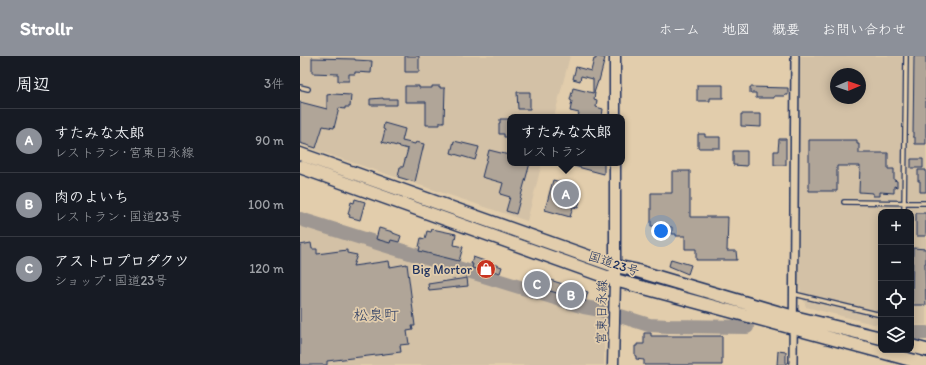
<!DOCTYPE html>
<html lang="ja">
<head>
<meta charset="utf-8">
<style>
  :root { --surface:#171b24; --page:#20242c; --text:#f1f3f6; --muted:#9ea1a6; --line:#363941; --accent:#8c9099 }
  body { margin:0; font-family:Itim,"Klee One",sans-serif; background:var(--page); color:var(--text) }
  .controls { position:absolute; right:12px; bottom:12px; display:grid; overflow:hidden; border-radius:8px; box-shadow:0 2px 10px #0003 }
  .controls button { width:36px; height:36px; display:grid; place-items:center; padding:0; border:0; border-bottom:1px solid var(--line); background:var(--surface); color:var(--text); font:20px sans-serif }
  .compass { position:absolute; left:530px; top:12px; width:36px; height:36px; border-radius:50%; background:var(--surface); box-shadow:0 2px 10px #0003; rotate:88deg }
  .you { position:absolute; left:361px; top:175px; width:14px; height:14px; margin:-10px; border:3px solid #fff; border-radius:50%; background:#1a73e8; box-shadow:0 0 0 6px #1a73e833 }
  .badge { display:grid; place-items:center; width:26px; height:26px; border-radius:50%; background:var(--accent); color:#fff; font-size:13px; font-weight:700 }
  .pin { position:absolute; translate:-50% -50%; border:2px solid #fff; box-shadow:0 1px 4px #0006 }
  .popup { position:absolute; left:207px; top:58px; width:118px; height:52px; box-sizing:border-box; display:grid; place-content:center; border-radius:8px; background:var(--surface); filter:drop-shadow(0 1px 3px #0005); font-size:13px; white-space:nowrap; color:var(--muted) }
  .popup b { font-size:15px; color:var(--text) }
  .popup::after { content:''; position:absolute; left:50%; top:100%; margin-left:-8px; border:8px solid transparent; border-top-color:var(--surface) }
  .list { margin:0; padding:0; list-style:none }
  h2 { display:flex; justify-content:space-between; align-items:center; height:52px; margin:0; padding:0 16px; font-size:17px }
  h2 small { font-size:13px; font-weight:400; color:var(--muted) }
  .list li { display:grid; grid-template-columns:26px 1fr auto; gap:12px; align-items:center; box-sizing:border-box; height:64px; padding:0 16px; border-top:1px solid var(--line) }
  .list b { display:block; font-size:15px; white-space:nowrap }
  .list p { margin:0; font-size:13px; white-space:nowrap; color:var(--muted) }
  .list em { font-size:13px; font-style:normal; color:var(--muted) }
  .icon { flex:none; width:22px; height:22px; fill:none; stroke:currentColor; stroke-width:2; stroke-linecap:round; stroke-linejoin:round }
  .map { position:relative; flex:none; width:626px; height:309px; overflow:hidden }
  header { display:flex; align-items:center; gap:24px; box-sizing:border-box; height:56px; padding:0 20px; background:var(--accent); color:#fff }
  header strong { font-size:19px }
  nav { display:flex; gap:22px; margin-inline-start:auto; font-size:14px }
  main { display:flex }
  aside { flex:1; background:var(--surface) }
  .map>svg:first-child { display:block }
  .built { fill:#d3c1a6; fill-rule:evenodd }
  .lines { fill:none; stroke-linecap:round; stroke-linejoin:round }
  .river { stroke:#9e9792; stroke-width:14 }
  .building { fill:#b0a598; stroke:#1b2f5e }
  .service-casing { stroke:#1b2f5e; stroke-width:6 }
  .minor-casing { stroke:#1b2f5e; stroke-width:10 }
  .secondary-casing { stroke:#1b2f5e; stroke-width:13 }
  .trunk-casing { stroke:#1b2f5e; stroke-width:15 }
  .service { stroke:#e2cdac; stroke-width:3.5 }
  .minor { stroke:#e2cdac; stroke-width:7 }
  .secondary { stroke:#e2cdac; stroke-width:10 }
  .trunk { stroke:#e2cdac; stroke-width:12 }
  .labels { text-anchor:middle; stroke-width:3.5; stroke-linejoin:round; paint-order:stroke }
  .street-label { font-size:13px; fill:#1b2f5e; stroke:#e2cdac }
  .poi-label { font-size:13px; fill:#1b2f5e; stroke:#e2cdac; text-anchor:end }
  .quarter-label { font-size:15px; fill:#1b2f5e; stroke:#e2cdac }
</style>
</head>
<body>
<header>
<strong>Strollr</strong>
<nav><a>ホーム</a><a>地図</a><a>概要</a><a>お問い合わせ</a></nav>
</header>
<main>
<aside>
<h2>周辺<small>3件</small></h2>
<ul class="list">
<li><span class="badge">A</span><div><b>すたみな太郎</b><p>レストラン · 宮東日永線</p></div><em>90 m</em></li>
<li><span class="badge">B</span><div><b>肉のよいち</b><p>レストラン · 国道23号</p></div><em>100 m</em></li>
<li><span class="badge">C</span><div><b>アストロプロダクツ</b><p>ショップ · 国道23号</p></div><em>120 m</em></li>
</ul>
</aside>
<div class="map">
<svg width="626" height="309" viewBox="0 0 626 309">
  <rect width="100%" height="100%" fill="#e2cdac"/>
  <filter id="ink" filterUnits="userSpaceOnUse"><feTurbulence type="fractalNoise" baseFrequency=".025" numOctaves="2"/><feDisplacementMap in="SourceGraphic" scale="8" xChannelSelector="R" yChannelSelector="G"/><feConvolveMatrix kernelMatrix="1 2 1 2 8 2 1 2 1" color-interpolation-filters="sRGB"/></filter>
  <g filter="url(#ink)">
    <path class="built" d="M0 0H270L254 61H210V107H242L227 165 0 89Z
      M499 0H626V269H611V156H581V268H573L506 251 498 226ZM536 18H560V42H536Z
      M0 170 304 261V309H0Z"/>
    <g class="lines">
      <path class="river" d="M0 163 284 251 301 254 349 269 368 270 447 271
        M611 277H626"/>
    </g>
    <path class="building" d="M105 0H119V16H105Z
      M296 0 305 2 299 25H298L294 37H295L294 43 297 44 296 51 303 53 302 61H278L279 57 270 55 272 45 270 44 273 32 293 37V23L281 20 280 25 273 23 276 11 291 15 294 3H296Z
      M614 0H626V88H615V81H613Z
      M12 2 55 3V4L72 5 71 17 55 16V18H49V25H38V18L12 17Z
      M397 29H423V42H410V45H397Z
      M105 30H119V32H132V30H140V32H145L144 66H140V69H126V46H105Z
      M450 31 488 32V39H485V40H474V42H456V37H450Z
      M217 36H230V53H218Z
      M33 38 51 39 50 51H45V53L39 52 34 72 23 70 16 92 0 87V46L27 53V39Z
      M83 42V43H97V49H70V43Z
      M441 58H461V71L441 70Z
      M200 63H210V81H204V78H199V67H200Z
      M84 67 105 73 102 85 115 88 116 86 124 88 115 126 98 121 100 111H103L108 93 82 86 85 74 83 73Z
      M398 78H405V81H420V92H398Z
      M479 83H486V109H474V95H478Z
      M509 84H557V88H559V97H588V113H594V124L597 125V131L594 130V137L580 136V140H573V137L559 136 560 110H537V135H509Z
      M154 85 179 91 175 104 151 97Z
      M189 94 209 99V102H210V107H230L216 158 206 155 210 141 200 138 203 127 182 121Z
      M433 95H447V110L433 109Z
      M611 103H623V112H611Z
      M270 107H304V118L270 109Z
      M618 114H626V136H620V125H618Z
      M372 115H390V161H428L427 195H436L437 204H396V193H385V180H376V178H372V171L351 170V137H372Z
      M253 124 280 131 276 144 280 145 278 152 273 151 270 161 245 154Z
      M55 143 65 146 60 164 49 161 50 159 48 158 51 146 54 147Z
      M616 157H626V180H616Z
      M79 172 93 176V177L101 180 99 186 91 184 90 187 76 183Z
      M132 173 156 178 154 189 163 191 159 205 119 195 120 191H119L121 182 125 183 127 175 131 176Z
      M11 187 12 193H17V198L47 194V197L57 199 53 210 89 205 90 211 107 208 115 270H112L113 274 107 275 109 288 100 289 101 296 27 305V309H0V189Z
      M613 192 626 193V207H625L626 249H612Z
      M173 201 202 211 200 217 181 212 180 214 172 212 173 208H171Z
      M371 203 391 209 388 218 369 210Z
      M228 217 288 236 285 246 225 227Z
      M167 222 168 230 129 234 128 228Z
      M344 277H351V280H422V309H344V304L336 303V300H335V290H337V288H344Z
      M478 295 486 296V309H477Z"/>
    <g class="lines">
      <defs>
        <path id="service" d="M0 31 8 33
          M544 146 626 147
          M604 156 606 0
          M494 238 581 259"/>
        <path id="minor" d="M493 309 495 0"/>
        <path id="secondary" d="M315 61V0
          M313 309 315 224V107"/>
        <path id="trunk" d="M0 98 315 210 334 214 494 261 581 282
          M0 111 315 224 626 308
          M611 290 626 294"/>
      </defs>
      <use href="#service" class="service-casing"/>
      <use href="#minor" class="minor-casing"/>
      <use href="#secondary" class="secondary-casing"/>
      <use href="#trunk" class="trunk-casing"/>
      <use href="#service" class="service"/>
      <use href="#minor" class="minor"/>
      <use href="#secondary" class="secondary"/>
      <use href="#trunk" class="trunk"/>
    </g>
  </g>
  <defs>
    <symbol id="shop-disc" viewBox="-11 -11 22 22"><circle r="9.5" fill="#c8321e" stroke="#e2cdac"/><path d="M-5-2.5h2.3a2.7 3.5 0 0 1 5.4 0H5L5.5 6h-11ZM-1.5-2.5h3a1.5 2.3 0 0 0-3 0Z" fill="#fff"/></symbol>
  </defs>
  <g fill-rule="evenodd">
    <use href="#shop-disc" x="175" y="202" width="22" height="22"/>
  </g>
  <g class="labels">
    <g class="street-label">
      <text transform="translate(314 207) rotate(18)" y="5">国道23号</text>
      <text transform="translate(301 256) rotate(-89)" y="5">宮東日永線</text>
    </g>
    <g class="poi-label">
      <text x="172" y="218">Big Mortor</text>
    </g>
    <g class="quarter-label">
      <text x="76" y="264">松泉町</text>
    </g>
  </g>
</svg>
<div class="controls">
<button>+</button>
<button>−</button>
<button><svg class="icon" aria-label="locate" viewBox="0 0 24 24"><circle cx="12" cy="12" r="6"/><path d="M12 2v4M12 18v4M2 12h4M18 12h4"/></svg></button>
<button><svg class="icon" aria-label="layers" viewBox="0 0 24 24"><path d="M12 4l9 5-9 5-9-5zM3 14l9 5 9-5"/></svg></button>
</div>
<svg class="compass" viewBox="-18 -18 36 36"><path d="M0-13l5 13h-10z" fill="#e53935"/><path d="M0 13l5-13h-10z" fill="#9ea1a6"/></svg>
<div class="you"></div>
<div class="pin badge" style="left:266px;top:138px">A</div>
<div class="popup"><b>すたみな太郎</b>レストラン</div>
<div class="pin badge" style="left:271px;top:239px">B</div>
<div class="pin badge" style="left:237px;top:228px">C</div>
</div>
</main>
</body>
</html>
